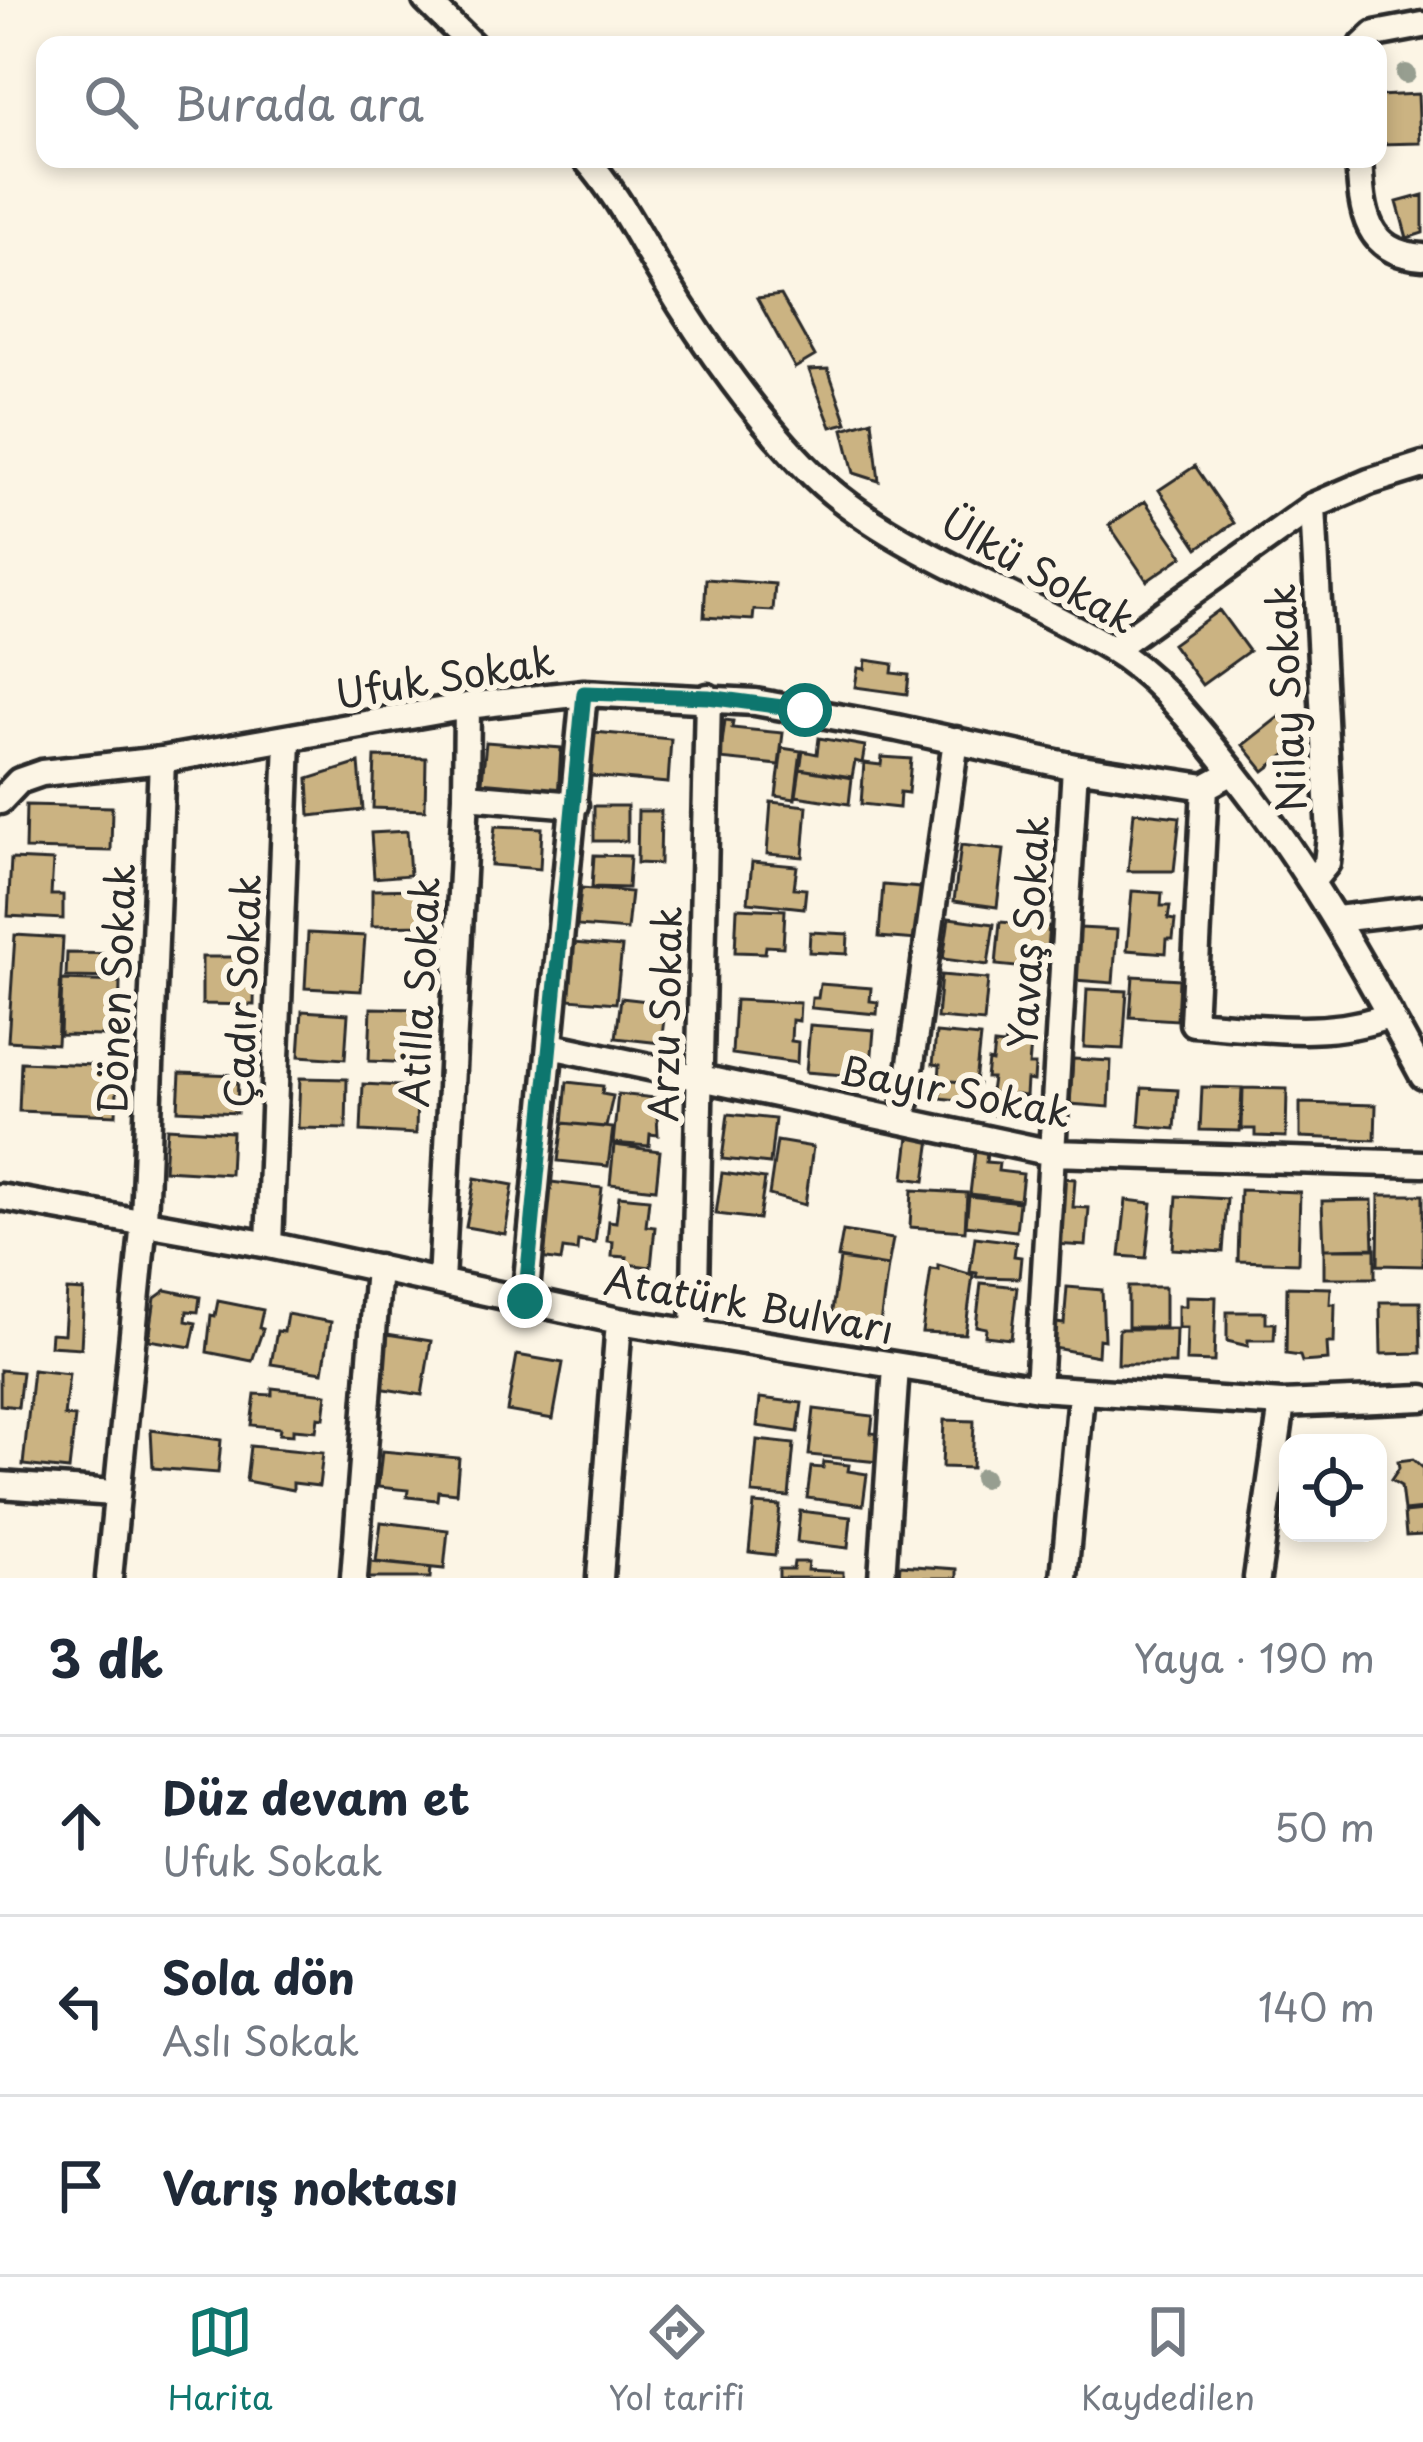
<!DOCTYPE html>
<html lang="tr">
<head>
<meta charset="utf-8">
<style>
  :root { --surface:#fff; --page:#f6f6f7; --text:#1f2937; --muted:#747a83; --line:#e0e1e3; --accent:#0f766e }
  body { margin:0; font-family:"Playpen Sans",sans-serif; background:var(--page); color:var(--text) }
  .controls { position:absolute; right:36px; bottom:36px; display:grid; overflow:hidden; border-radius:24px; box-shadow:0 6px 18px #0003 }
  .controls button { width:108px; height:108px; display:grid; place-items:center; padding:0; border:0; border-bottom:3px solid var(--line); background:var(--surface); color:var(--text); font:60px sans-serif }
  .stop { position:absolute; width:36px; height:36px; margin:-27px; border:9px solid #0f766e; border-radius:50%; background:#fff }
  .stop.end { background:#0f766e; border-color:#fff; box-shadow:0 3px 12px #0008 }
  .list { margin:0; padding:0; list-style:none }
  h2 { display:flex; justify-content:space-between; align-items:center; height:156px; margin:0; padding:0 48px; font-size:51px }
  h2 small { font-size:39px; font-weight:400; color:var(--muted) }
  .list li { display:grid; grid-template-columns:78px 1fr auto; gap:36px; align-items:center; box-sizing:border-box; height:180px; padding:0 48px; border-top:3px solid var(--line) }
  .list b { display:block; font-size:45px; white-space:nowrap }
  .list p { margin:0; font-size:39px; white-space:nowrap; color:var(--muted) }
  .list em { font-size:39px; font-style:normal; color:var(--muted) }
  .icon { flex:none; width:66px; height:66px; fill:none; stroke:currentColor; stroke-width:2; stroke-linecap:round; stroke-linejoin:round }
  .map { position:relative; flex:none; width:1423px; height:1578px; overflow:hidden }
  .search { position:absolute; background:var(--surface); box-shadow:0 6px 18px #0003; left:36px; right:36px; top:36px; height:132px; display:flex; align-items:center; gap:30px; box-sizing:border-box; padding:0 42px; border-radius:24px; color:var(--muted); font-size:45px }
  .sheet { height:696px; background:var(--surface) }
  nav { display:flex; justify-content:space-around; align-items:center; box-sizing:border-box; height:168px; border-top:3px solid var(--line); background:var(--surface); font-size:33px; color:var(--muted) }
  nav a { display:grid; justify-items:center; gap:6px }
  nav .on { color:var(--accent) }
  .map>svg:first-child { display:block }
  .building { fill:#cbb382; stroke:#2b2b2b; stroke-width:3 }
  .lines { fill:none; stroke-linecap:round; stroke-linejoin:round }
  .minor-casing { stroke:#2b2b2b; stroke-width:33 }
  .minor { stroke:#fcf5e5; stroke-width:24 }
  .tree { fill:#979e90 }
  .route { stroke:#0f766e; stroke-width:15 }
  .labels { text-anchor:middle; stroke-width:12; stroke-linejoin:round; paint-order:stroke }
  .street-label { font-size:39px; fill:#2b2b2b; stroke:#fcf5e5 }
</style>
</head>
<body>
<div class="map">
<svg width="1423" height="1578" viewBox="0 0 1423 1578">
  <rect width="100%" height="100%" fill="#fcf5e5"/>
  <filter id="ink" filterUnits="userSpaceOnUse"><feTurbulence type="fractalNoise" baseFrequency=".00833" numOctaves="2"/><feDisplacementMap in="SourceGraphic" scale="24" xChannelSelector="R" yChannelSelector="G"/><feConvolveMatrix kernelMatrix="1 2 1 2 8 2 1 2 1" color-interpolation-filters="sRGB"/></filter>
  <g filter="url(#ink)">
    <path class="building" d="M1418 94 1420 143 1378 144V96Z
      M1423 195V233L1407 238 1397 202Z
      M781 295 815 356 795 368 757 298Z
      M828 369 847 423 831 427 809 370Z
      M872 420 879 481 854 473 843 429Z
      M1195 466 1234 523 1198 548 1159 490Z
      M1145 501 1183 556 1147 581 1109 525Z
      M706 579 775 584 773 611 754 610 753 620 704 617Z
      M1219 610 1249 651 1202 685 1172 644Z
      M866 660 893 664 892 673 909 675 907 694 855 687 858 668 865 669Z
      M1280 716 1301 743 1264 771 1243 745Z
      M725 720 733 721 732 728 783 733 779 765 720 759Z
      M594 732 671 739 668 783 590 776Z
      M819 738 865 746 862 763 855 761 852 777 800 769 803 751 817 754Z
      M486 742 561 748 558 797 481 791Z
      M782 748 801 751 795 799 776 796Z
      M375 757 426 758 425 810 373 808Z
      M882 757 911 759 908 793 900 792 899 808 861 804 864 763 881 765Z
      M359 763 363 810 310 816 308 779Z
      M800 769 852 778 849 804 796 796Z
      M771 802 807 806 803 857 767 854Z
      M26 805 112 807 111 851 25 849Z
      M594 806H627V841H594Z
      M638 811H661L660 864 637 863Z
      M1134 812 1180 817 1174 871H1128Z
      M495 826 542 828 540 869 491 865Z
      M407 831 410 875 374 878 371 833Z
      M961 845 1004 850 997 907 954 901Z
      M594 855 630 856 628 888 592 887Z
      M11 859 53 861 51 895H63V919L8 916Z
      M752 862 797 866 794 888 806 889 804 908 748 902Z
      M883 885 921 888 917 940 879 937Z
      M581 888 631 892 627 930 577 926Z
      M423 889 424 925 372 926V890Z
      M1132 891 1162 893 1161 906H1170L1168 919 1175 920 1173 939H1167L1166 953 1127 950Z
      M737 908 785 910 783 947 766 946 765 953 735 952Z
      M949 918 994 924 988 965 943 959Z
      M1000 922 1049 926 1045 970 996 965Z
      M1079 928 1117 930 1113 983 1075 980Z
      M810 932 848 934 847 954 809 952Z
      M308 933 365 936 361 991 305 988Z
      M15 935 63 938 57 1044 8 1041Z
      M573 943 622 947 616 1003 568 999Z
      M67 953 123 954V978L66 977Z
      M202 957H255L254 1005 202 1004Z
      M941 975 988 979 984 1022 937 1018Z
      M1133 976 1179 979 1177 1020 1130 1017Z
      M62 980 120 982 119 1025H103V1036L60 1035Z
      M820 984 871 988 870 1001 878 1002 877 1014 811 1008 812 998H818Z
      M1087 989 1127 991 1123 1049 1084 1047Z
      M621 998 666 1003 661 1043 616 1038Z
      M735 1000 800 1003 799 1021 792 1020 791 1041 798 1042 797 1063 732 1054Z
      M371 1008 418 1009 416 1063 369 1061Z
      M302 1011 348 1014 345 1059 299 1056Z
      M810 1025 874 1030 870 1077 806 1072Z
      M936 1033 980 1037 975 1083 939 1080 940 1065 933 1064Z
      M1005 1041 1031 1045 1029 1065H1035L1034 1081 1027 1080 1026 1096 990 1092 992 1078H986L988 1061 992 1062 994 1045 1004 1046Z
      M1073 1059 1111 1061 1109 1107 1070 1104Z
      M21 1062 118 1066 116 1115 19 1111Z
      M180 1073 238 1075 237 1113 178 1110Z
      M300 1078 347 1079 346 1129 298 1128Z
      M942 1080 978 1084 975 1102 940 1098Z
      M567 1082 603 1086 602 1094 613 1096 606 1127 563 1123Z
      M363 1084 417 1087 416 1134 361 1131Z
      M1202 1087 1242 1088 1240 1131 1200 1130Z
      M1142 1088 1178 1090 1175 1129 1139 1126Z
      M1243 1088 1287 1089 1286 1137 1255 1136V1129H1242Z
      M986 1092 1027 1097 1024 1114 994 1115 995 1110 984 1108Z
      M618 1094 656 1098 658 1135 650 1134 649 1146 613 1143Z
      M1300 1103 1376 1105 1375 1140 1300 1137Z
      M728 1114 775 1119 770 1164 722 1159Z
      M563 1123 613 1128 608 1166 558 1161Z
      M167 1128 232 1132 230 1174 164 1170Z
      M909 1136 931 1139 925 1181 904 1178Z
      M777 1141 813 1147 805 1205 769 1195Z
      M614 1145 660 1151 656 1189 610 1184Z
      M975 1151 987 1152 986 1162 999 1163 998 1171 1023 1174 1020 1200 970 1194Z
      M722 1173 765 1179 759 1219 716 1214Z
      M475 1178 513 1185 505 1234 466 1227Z
      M1058 1178 1075 1179 1073 1207 1089 1208 1086 1246 1054 1244Z
      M551 1182 602 1188 595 1243 578 1241 577 1251 563 1249 561 1261 540 1258Z
      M912 1190 967 1193 965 1231 910 1227Z
      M1240 1190 1300 1192 1298 1263 1238 1261Z
      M1379 1195H1423V1266L1378 1265Z
      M619 1196 649 1199 646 1226 655 1227 651 1267 626 1264 627 1257 612 1256 613 1242 607 1241 609 1221 616 1222Z
      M969 1196 1019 1202 1016 1231 966 1225Z
      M1177 1196 1227 1199 1223 1252 1173 1249Z
      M1126 1200 1152 1203 1146 1258 1120 1256Z
      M1372 1200 1374 1248 1324 1249 1322 1201Z
      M843 1231 893 1239 888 1266 838 1258Z
      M975 1237 1016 1242 1014 1256 1021 1257 1019 1278 976 1277 977 1273 970 1272Z
      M1324 1249H1375V1278H1324Z
      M840 1259 888 1266 880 1324 831 1317Z
      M938 1265 973 1275 965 1334 922 1332 931 1269 938 1270Z
      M981 1283 1017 1287 1011 1339 985 1336 986 1328 976 1326Z
      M1067 1287 1102 1290 1104 1340 1099 1339 1098 1356 1054 1348 1056 1323 1064 1324Z
      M1128 1287H1165V1327H1128Z
      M1287 1287 1331 1288 1330 1304H1335L1334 1343H1327L1328 1360 1302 1362 1300 1356 1286 1354Z
      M67 1290 84 1291 81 1348 50 1346 51 1333 64 1334Z
      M166 1290 200 1297 198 1312 187 1311 186 1321 196 1323 191 1347 149 1340 155 1298Z
      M1186 1296 1216 1297 1214 1362 1186 1361 1187 1328H1178V1306H1186Z
      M218 1301 263 1310 259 1328 263 1329 252 1361 207 1352 211 1315 215 1316Z
      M1380 1302H1420L1421 1353 1381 1354Z
      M1227 1312H1266V1323H1275L1274 1340H1248V1346L1227 1341Z
      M287 1314 331 1322 323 1372 271 1364 277 1331 284 1332Z
      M1119 1329H1176L1175 1364H1118Z
      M387 1334 431 1341 422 1395 379 1388Z
      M517 1355 563 1363 553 1419 507 1411Z
      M0 1370 22 1372 18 1407 0 1405Z
      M33 1370 69 1374 64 1416 75 1417 69 1470 23 1465Z
      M272 1388 327 1394 324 1418 318 1417 316 1431 293 1429V1435L279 1434 280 1428 251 1425 255 1394 272 1395Z
      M760 1398 802 1403 798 1432 757 1426Z
      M814 1409 873 1416 871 1433 882 1434 879 1462 809 1455Z
      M944 1420 974 1421 972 1468 942 1467Z
      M151 1430 221 1440 218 1473 153 1468Z
      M757 1440 794 1444 789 1497 752 1494Z
      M250 1446 323 1453 319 1486 293 1483V1490L246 1481Z
      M382 1451 459 1458 456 1493 438 1491 437 1500 407 1497 408 1490 378 1487Z
      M1413 1459 1423 1468V1509L1404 1511 1401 1486 1391 1480 1399 1468 1398 1461Z
      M824 1462 849 1465 848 1471 867 1474 863 1505 807 1498 811 1467 823 1468Z
      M754 1504 780 1506 775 1555 749 1552Z
      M800 1511 851 1517 848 1548 797 1542Z
      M1423 1511V1535L1406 1536 1404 1513Z
      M381 1522 448 1530 444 1569 376 1562Z
      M370 1562 431 1568 430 1578H367Z
      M794 1562H808L807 1570 843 1572V1578H779V1569H793Z
      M900 1565 957 1569V1578H899Z"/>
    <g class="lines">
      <defs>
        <path id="minor" d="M426 0 472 45
          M1363 45 1375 34 1423 25
          M586 159C619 196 639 239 665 280 703 343 760 423 813 475 887 548 1019 593 1110 648 1154 674 1187 716 1219 755 1303 857 1361 961 1423 1076
          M1359 159C1362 207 1362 253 1423 257
          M1113 649 1313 506 1369 482 1423 465
          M1205 787 1193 1023C1259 1027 1327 1040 1390 1015
          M466 796 575 805
          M0 801 19 781 42 773 162 760 467 706 584 693 755 702 897 728 1075 767 1205 787 1233 772
          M1313 880 1327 863 1330 836 1313 506
          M1337 919 1423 909
          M551 1046 1052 1153 1423 1164
          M903 1121 956 740
          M0 1197 269 1245 619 1321 1038 1388 1282 1404 1423 1398
          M269 1245 288 740
          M441 1282 466 796 467 706
          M525 1301 584 693
          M694 1333 708 697
          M1038 1388 1075 767
          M0 1485 114 1493
          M109 1578 144 1221 162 760
          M354 1578 378 1268
          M600 1578 619 1321
          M882 1578 896 1367
          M1064 1578 1081 1394
          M1257 1578 1282 1404"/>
      </defs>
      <use href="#minor" class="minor-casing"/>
      <use href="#minor" class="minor"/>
    </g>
    <g class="tree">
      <circle cx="1406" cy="74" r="10"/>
      <circle cx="983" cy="1478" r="10"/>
    </g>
  </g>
  <g class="lines" filter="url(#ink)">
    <path class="route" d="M525 1301 584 693 708 697 805 710"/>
  </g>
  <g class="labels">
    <g class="street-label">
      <text transform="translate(1038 571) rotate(29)" y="14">Ülkü Sokak</text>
      <text transform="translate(445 678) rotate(-9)" y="14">Ufuk Sokak</text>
      <text transform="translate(1287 698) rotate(-93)" y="14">Nilay Sokak</text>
      <text transform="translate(1029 932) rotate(-87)" y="14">Yavaş Sokak</text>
      <text transform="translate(117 989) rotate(-88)" y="14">Dönen Sokak</text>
      <text transform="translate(243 991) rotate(-88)" y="14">Çadır Sokak</text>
      <text transform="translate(420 992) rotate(-87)" y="14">Atilla Sokak</text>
      <text transform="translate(666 1014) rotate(-89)" y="14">Arzu Sokak</text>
      <text transform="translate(955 1092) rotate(11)" y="14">Bayır Sokak</text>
      <text transform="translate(749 1305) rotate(10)" y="14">Atatürk Bulvarı</text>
    </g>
  </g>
</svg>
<div class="controls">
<button><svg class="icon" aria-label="locate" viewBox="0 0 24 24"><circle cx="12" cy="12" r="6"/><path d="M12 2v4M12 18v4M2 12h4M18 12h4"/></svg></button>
</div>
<div class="stop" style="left:805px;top:710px"></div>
<div class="stop end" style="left:525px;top:1301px"></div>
<div class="search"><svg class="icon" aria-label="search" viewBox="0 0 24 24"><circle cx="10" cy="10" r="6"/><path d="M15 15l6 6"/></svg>Burada ara</div>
</div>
<section class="sheet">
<h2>3 dk<small>Yaya · 190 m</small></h2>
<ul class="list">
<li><svg class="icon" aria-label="ahead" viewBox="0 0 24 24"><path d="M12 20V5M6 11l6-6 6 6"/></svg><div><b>Düz devam et</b><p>Ufuk Sokak</p></div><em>50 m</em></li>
<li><svg class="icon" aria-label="left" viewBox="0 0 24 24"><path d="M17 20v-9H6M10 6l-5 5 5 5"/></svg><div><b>Sola dön</b><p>Aslı Sokak</p></div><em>140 m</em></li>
<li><svg class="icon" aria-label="arrive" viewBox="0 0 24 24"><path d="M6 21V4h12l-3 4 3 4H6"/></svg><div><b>Varış noktası</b></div></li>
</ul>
</section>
<nav>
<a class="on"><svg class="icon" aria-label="map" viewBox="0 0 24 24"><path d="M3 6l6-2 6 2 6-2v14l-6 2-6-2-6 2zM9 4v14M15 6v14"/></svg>Harita</a>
<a><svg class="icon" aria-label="directions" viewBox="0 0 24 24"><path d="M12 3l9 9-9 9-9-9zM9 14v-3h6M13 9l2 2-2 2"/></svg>Yol tarifi</a>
<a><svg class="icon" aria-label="saved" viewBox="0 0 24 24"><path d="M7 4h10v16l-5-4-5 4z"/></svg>Kaydedilen</a>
</nav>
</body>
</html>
